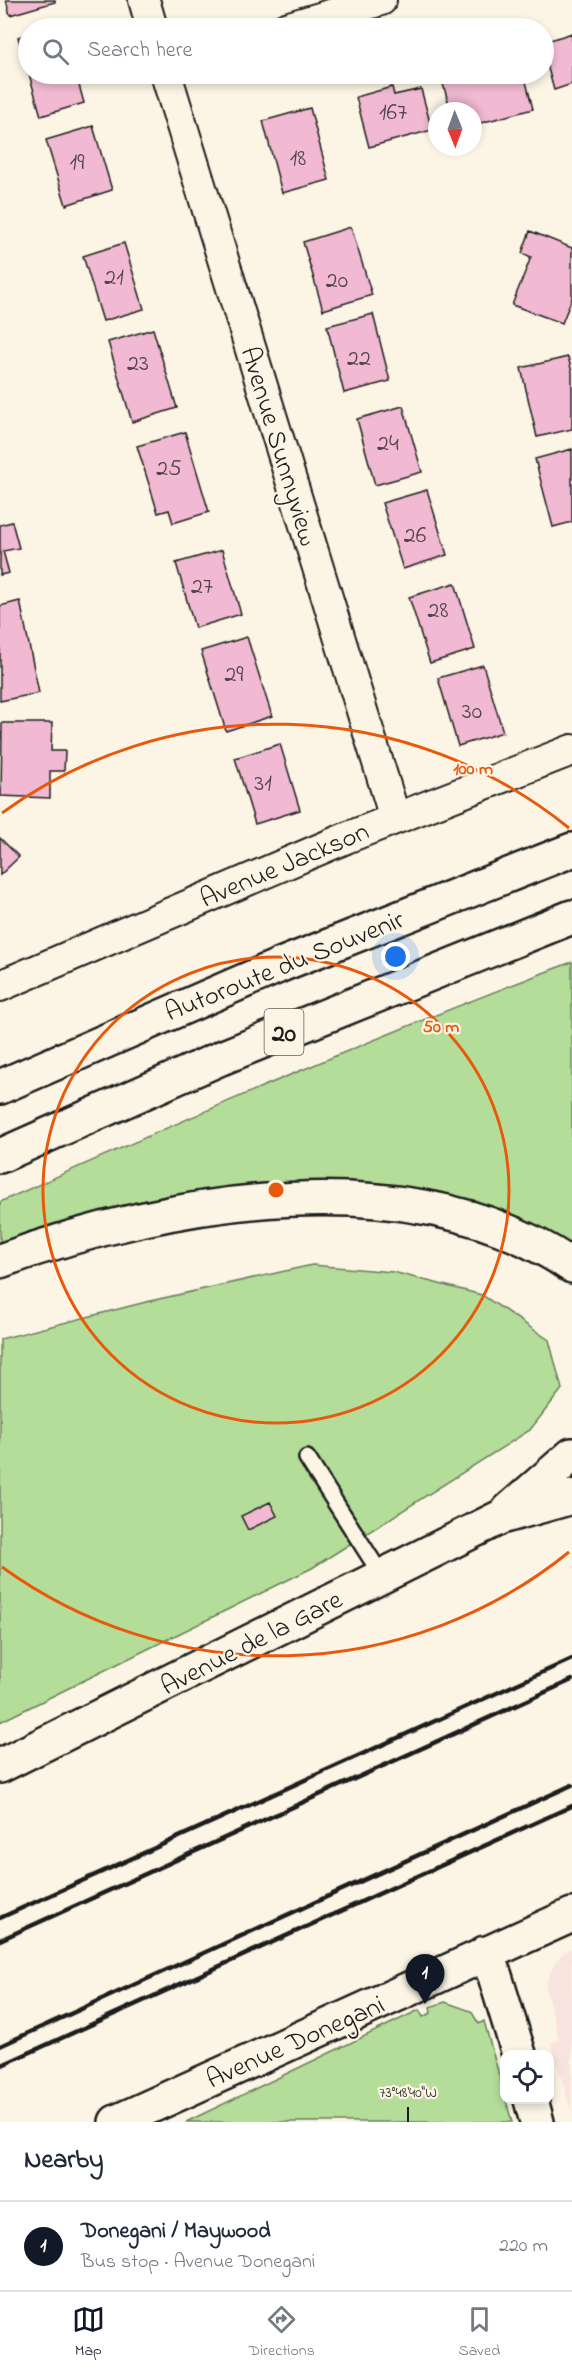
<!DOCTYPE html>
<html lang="en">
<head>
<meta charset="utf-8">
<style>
  :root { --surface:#fff; --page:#f2f2f3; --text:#1f2937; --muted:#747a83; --line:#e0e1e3; --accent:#111827 }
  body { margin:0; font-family:"Indie Flower",sans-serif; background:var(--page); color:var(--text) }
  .controls { position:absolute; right:18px; bottom:18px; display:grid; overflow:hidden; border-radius:12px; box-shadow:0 3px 9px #0003 }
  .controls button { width:54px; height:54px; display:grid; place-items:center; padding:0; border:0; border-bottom:2px solid var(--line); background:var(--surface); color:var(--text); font:30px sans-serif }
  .compass { position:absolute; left:428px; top:102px; width:54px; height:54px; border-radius:50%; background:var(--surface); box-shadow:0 3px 9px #0003; rotate:179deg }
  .you { position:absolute; left:396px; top:957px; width:21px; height:21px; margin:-15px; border:4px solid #fff; border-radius:50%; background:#1a73e8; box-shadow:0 0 0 9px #1a73e833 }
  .badge { display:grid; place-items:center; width:39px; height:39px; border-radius:50%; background:var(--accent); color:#fff; font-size:20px; font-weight:700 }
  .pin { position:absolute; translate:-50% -50px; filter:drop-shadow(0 2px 3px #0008) }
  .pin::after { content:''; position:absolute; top:32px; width:21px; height:18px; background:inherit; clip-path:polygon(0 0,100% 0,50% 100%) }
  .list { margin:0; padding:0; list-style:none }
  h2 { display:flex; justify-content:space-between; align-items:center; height:78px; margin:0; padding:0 24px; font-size:26px }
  h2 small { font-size:20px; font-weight:400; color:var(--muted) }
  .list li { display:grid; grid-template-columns:39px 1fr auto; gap:18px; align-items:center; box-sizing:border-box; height:90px; padding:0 24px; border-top:2px solid var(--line) }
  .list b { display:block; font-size:22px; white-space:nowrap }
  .list p { margin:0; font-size:20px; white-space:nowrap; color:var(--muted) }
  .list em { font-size:20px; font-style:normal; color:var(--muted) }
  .icon { flex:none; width:33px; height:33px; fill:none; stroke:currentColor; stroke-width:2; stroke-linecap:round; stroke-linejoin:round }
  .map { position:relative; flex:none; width:572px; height:2122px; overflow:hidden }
  .search { position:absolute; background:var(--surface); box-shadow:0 3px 9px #0003; left:18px; right:18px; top:18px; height:66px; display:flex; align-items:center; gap:15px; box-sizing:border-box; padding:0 21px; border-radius:33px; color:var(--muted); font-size:22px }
  .sheet { height:168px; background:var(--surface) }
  nav { display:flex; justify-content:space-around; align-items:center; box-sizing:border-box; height:84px; border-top:2px solid var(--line); background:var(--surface); font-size:16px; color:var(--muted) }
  nav a { display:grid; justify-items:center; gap:3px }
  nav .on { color:var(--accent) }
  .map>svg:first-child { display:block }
  .built { fill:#f9e3df }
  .green { fill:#b4dd99; stroke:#687c5a; stroke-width:1.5 }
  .building { fill:#f1bad2; stroke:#1c1c1c; stroke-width:1.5 }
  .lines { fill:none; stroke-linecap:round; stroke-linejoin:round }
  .service-casing { stroke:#1c1c1c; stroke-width:20 }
  .minor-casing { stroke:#1c1c1c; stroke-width:34 }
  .tertiary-casing { stroke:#1c1c1c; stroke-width:38 }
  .motorway-casing { stroke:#1c1c1c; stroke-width:38 }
  .service { stroke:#fcf5e5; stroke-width:15 }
  .minor { stroke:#fcf5e5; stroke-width:30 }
  .tertiary { stroke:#fcf5e5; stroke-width:33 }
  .motorway { stroke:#fcf5e5; stroke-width:33 }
  .rail { stroke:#1c1c1c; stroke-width:4.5 }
  .ticks { fill:none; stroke:#1c1c1c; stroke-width:2 }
  .ring { fill:none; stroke:#e8590c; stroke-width:3 }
  .labels { text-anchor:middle; stroke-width:4.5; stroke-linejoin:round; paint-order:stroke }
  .number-label { font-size:24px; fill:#51444a }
  .shield { fill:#fcf5e5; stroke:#5f5d58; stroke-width:1.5 }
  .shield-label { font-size:26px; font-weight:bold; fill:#1c1c1c }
  .street-label { font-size:27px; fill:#1c1c1c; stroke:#fcf5e5 }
  .ticks-label { font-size:15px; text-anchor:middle; fill:#1c1c1c; stroke:#fcf5e5; stroke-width:4.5; stroke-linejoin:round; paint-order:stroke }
  .centre { fill:#e8590c; stroke:#fcf5e5; stroke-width:3 }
  .ring-label { font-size:18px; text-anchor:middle; font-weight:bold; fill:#e8590c; stroke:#fcf5e5; stroke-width:4.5; stroke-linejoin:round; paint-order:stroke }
</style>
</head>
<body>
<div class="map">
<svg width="572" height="2122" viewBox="0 0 572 2122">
  <rect width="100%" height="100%" fill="#fcf5e5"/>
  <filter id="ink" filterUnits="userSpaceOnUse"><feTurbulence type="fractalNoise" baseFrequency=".0167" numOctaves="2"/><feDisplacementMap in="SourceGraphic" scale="12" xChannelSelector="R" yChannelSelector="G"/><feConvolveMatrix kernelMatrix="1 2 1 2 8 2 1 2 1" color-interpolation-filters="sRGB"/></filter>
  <g filter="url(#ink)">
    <path class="built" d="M572 1948V2114L551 2043 559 2039 545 1987 554 1964 564 1952Z"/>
    <path class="green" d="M572 962V1252L419 1194 0 1249V1202C189 1117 378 1035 572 962Z
      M312 1265 393 1272 482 1295 549 1340 562 1389 530 1430 312 1568 0 1722V1339L150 1301Z
      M445 2002 471 2011 479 2024 484 2021 512 2122H186L419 2010 423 2017 431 2013 430 2007Z"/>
    <path class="building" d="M6 0H55V2L10 15Z
      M572 33V84L554 90 544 54V42Z
      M28 34V73L18 37Z
      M29 74H76L84 103 41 116Z
      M440 74H524L533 109 473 125V111H451Z
      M392 87 394 95 421 89 432 130 369 147 356 97Z
      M310 108 329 180 282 193 263 121Z
      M93 126 112 190 66 205 46 140Z
      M351 227 372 295 323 310 303 242Z
      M530 231 572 248V298L562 323 512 305 531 257 522 253Z
      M124 243 144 309 103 321 83 256Z
      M373 314 390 381 344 393 327 326Z
      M153 329 177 408 132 422 108 342Z
      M568 357 572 372V429L537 437 521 368Z
      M403 406 422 472 375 485 357 419Z
      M185 432 209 512 173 523 169 510 158 513 137 446Z
      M572 449V522L553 527 535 459Z
      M427 490 447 555 403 569 382 503Z
      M12 522 19 548 3 551 9 573 0 575V525Z
      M222 550 241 614 195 628 176 563Z
      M455 583 475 649 430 663 409 597Z
      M20 601 39 693 0 701V606Z
      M247 637 272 716 226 731 201 651Z
      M483 665 503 732 458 746 438 678Z
      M2 723H52L51 751H65L64 771H50V798L1 796Z
      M280 744 300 810 255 824 235 758Z
      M0 838 19 857 0 875Z
      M270 1502 277 1516 248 1530 241 1516Z"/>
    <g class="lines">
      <defs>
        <path id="service" d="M307 1458 382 1576"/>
        <path id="minor" d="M144 0 152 28
          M286 28 381 0
          M166 74 395 818
          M0 986 346 838 572 750"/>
        <path id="tertiary" d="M509 1510 572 1455
          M0 1766 501 1517 572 1497
          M485 1953 495 1976 519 2054
          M531 2100 537 2122
          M116 2122 572 1915"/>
        <path id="motorway" d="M0 1087 283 964 572 850
          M0 1156 221 1058 572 917
          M0 1261C169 1199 413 1157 572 1266"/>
      </defs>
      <use href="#service" class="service-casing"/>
      <use href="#minor" class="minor-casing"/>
      <use href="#tertiary" class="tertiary-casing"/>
      <use href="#motorway" class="motorway-casing"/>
      <use href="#service" class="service"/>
      <use href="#minor" class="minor"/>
      <use href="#tertiary" class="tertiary"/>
      <use href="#motorway" class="motorway"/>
      <path class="rail" d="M0 1918 572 1659
        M0 1940 572 1680
        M0 2046 572 1785
        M0 2066 572 1806"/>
    </g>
  </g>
  <path class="ticks" d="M408 2107V2122"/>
  <g class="ring">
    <circle cx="276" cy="1190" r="233"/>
    <path d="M569 1552A466 466 0 0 1 2 1567M2 813A466 466 0 0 1 569 828"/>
  </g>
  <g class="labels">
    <g class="number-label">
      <text x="393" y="119">167</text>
      <text x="298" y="165">18</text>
      <text x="77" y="169">19</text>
      <text x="114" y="284">21</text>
      <text x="337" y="287">20</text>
      <text x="359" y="365">22</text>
      <text x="138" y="370">23</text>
      <text x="388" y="450">24</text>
      <text x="169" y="475">25</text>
      <text x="415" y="542">26</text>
      <text x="202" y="593">27</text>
      <text x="438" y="617">28</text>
      <text x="234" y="681">29</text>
      <text x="472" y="718">30</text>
      <text x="263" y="790">31</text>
    </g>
    <rect class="shield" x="264.5" y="1009" width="39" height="46" rx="4.5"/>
    <g class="shield-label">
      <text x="284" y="1041">20</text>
    </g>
    <g class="street-label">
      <text transform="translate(280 446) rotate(73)" y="9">Avenue Sunnyview</text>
      <text transform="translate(284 864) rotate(-23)" y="9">Avenue Jackson</text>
      <text transform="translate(284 965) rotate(-22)" y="9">Autoroute du Souvenir</text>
      <text transform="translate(251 1642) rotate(-27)" y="9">Avenue de la Gare</text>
      <text transform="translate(295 2041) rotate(-24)" y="9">Avenue Donegani</text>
    </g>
  </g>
  <g class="ticks-label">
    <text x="408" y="2097">73°48'40"W</text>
  </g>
  <circle cx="276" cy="1190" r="9" class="centre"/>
  <g class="ring-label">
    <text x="473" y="774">100 m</text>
    <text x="441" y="1032">50 m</text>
  </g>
</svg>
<div class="controls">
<button><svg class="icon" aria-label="locate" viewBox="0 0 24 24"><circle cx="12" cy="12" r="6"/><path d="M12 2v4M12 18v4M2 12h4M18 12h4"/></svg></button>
</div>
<svg class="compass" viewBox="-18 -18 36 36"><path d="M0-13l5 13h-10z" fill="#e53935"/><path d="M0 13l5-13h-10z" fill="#747a83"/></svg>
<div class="you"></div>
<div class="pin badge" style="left:425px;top:2004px">1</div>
<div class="search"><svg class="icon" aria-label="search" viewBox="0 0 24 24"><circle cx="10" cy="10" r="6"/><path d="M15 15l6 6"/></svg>Search here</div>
</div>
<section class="sheet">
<h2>Nearby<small></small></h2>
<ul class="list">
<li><span class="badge">1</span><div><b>Donegani / Maywood</b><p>Bus stop · Avenue Donegani</p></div><em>220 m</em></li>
</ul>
</section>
<nav>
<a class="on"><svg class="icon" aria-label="map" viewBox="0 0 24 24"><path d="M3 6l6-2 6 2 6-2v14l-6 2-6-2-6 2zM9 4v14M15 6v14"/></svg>Map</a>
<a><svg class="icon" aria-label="directions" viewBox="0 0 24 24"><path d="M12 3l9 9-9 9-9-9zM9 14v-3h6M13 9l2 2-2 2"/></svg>Directions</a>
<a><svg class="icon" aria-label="saved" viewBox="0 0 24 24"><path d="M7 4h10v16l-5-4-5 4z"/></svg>Saved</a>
</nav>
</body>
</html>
